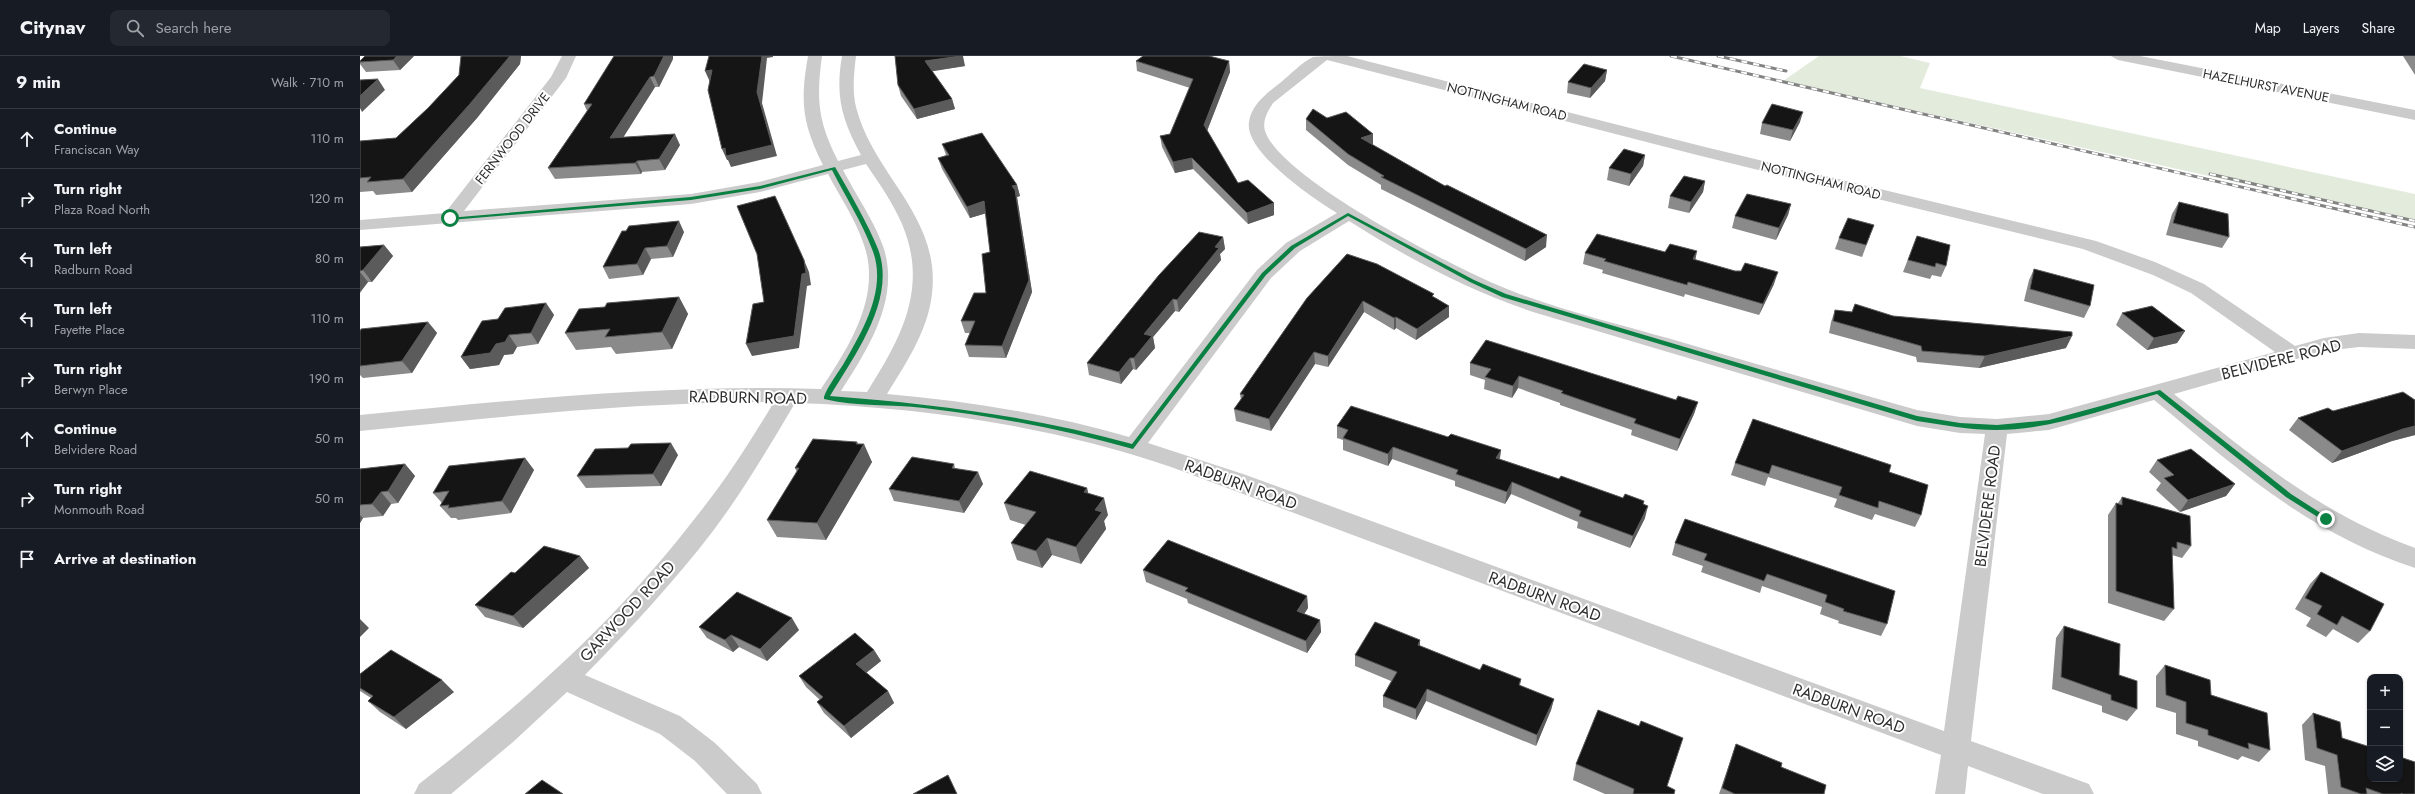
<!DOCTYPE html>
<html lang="en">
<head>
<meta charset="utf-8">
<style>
  :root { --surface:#171b24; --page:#242831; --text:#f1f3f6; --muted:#9ea1a6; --line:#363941 }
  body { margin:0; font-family:Jost,sans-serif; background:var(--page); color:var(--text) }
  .controls { position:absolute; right:12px; bottom:12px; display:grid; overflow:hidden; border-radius:8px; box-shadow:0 1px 3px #0004 }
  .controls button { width:36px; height:36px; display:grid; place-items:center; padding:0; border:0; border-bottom:1px solid var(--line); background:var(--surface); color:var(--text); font:20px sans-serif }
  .stop { position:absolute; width:12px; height:12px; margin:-9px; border:3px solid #0b8043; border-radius:50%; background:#fff }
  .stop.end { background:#0b8043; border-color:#fff; box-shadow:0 1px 4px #0008 }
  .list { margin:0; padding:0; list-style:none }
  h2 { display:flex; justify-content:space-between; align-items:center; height:52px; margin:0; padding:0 16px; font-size:17px }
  h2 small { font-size:13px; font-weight:400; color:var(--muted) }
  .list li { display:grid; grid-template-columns:26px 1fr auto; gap:12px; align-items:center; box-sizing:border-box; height:60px; padding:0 16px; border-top:1px solid var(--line) }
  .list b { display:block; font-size:15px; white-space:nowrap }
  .list p { margin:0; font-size:13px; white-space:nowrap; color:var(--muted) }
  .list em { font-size:13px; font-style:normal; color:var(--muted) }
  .icon { flex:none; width:22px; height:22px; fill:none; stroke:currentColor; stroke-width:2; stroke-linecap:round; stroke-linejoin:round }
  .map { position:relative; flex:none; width:2055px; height:738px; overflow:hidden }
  header { display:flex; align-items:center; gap:24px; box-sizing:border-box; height:56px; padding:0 20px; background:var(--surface); border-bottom:1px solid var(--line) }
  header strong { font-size:19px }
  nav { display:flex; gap:22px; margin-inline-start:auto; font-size:14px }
  .search { width:280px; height:36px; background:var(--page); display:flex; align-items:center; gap:10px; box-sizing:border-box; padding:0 14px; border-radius:8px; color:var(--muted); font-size:15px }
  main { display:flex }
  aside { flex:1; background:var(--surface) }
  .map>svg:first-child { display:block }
  .green { fill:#e2ebdc }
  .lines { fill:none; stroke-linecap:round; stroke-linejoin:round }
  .minor { fill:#cbcbcb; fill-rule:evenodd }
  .rail-casing { stroke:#838383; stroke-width:3 }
  .rail { stroke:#fff; stroke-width:2; stroke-dasharray:6; stroke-linecap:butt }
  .wall { fill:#8a8a8a }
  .shaded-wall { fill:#5b5b5b }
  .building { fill:#151515; stroke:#5b5b5b }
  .route { fill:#0b8043 }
  .labels { text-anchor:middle; stroke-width:4; stroke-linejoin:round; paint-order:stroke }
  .far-street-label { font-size:13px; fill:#2e2e2e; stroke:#fff }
  .street-label { font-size:16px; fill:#2e2e2e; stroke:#fff }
</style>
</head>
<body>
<header>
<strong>Citynav</strong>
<div class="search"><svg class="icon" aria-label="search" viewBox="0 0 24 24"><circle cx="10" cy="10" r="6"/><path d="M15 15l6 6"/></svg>Search here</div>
<nav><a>Map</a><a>Layers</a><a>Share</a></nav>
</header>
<main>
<aside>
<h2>9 min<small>Walk · 710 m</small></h2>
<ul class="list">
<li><svg class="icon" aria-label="ahead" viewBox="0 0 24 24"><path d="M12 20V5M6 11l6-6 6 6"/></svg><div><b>Continue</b><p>Franciscan Way</p></div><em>110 m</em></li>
<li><svg class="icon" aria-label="right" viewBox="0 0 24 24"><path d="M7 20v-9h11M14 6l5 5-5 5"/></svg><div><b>Turn right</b><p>Plaza Road North</p></div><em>120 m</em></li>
<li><svg class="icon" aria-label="left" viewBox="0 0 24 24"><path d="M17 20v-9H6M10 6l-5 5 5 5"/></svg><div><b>Turn left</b><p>Radburn Road</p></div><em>80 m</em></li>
<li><svg class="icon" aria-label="left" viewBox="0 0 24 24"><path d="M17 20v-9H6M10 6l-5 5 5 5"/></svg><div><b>Turn left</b><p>Fayette Place</p></div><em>110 m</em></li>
<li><svg class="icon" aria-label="right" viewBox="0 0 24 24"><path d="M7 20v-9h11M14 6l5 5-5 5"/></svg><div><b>Turn right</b><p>Berwyn Place</p></div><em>190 m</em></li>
<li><svg class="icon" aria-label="ahead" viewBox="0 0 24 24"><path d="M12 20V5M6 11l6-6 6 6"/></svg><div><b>Continue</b><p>Belvidere Road</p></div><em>50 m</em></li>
<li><svg class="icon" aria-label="right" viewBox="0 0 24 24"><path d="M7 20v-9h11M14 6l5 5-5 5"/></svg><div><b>Turn right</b><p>Monmouth Road</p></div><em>50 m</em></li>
<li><svg class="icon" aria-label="arrive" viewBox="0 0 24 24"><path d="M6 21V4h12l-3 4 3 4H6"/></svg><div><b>Arrive at destination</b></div></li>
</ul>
</aside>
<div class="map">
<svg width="2055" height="738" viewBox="0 0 2055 738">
  <rect width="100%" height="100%" fill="#fff"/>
  <path class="green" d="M1459 0H1540L1570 7 1560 32 2055 138V166L1423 25Z"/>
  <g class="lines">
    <path class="minor" d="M202 0H216L206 22 104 155 331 138 399 126 463 109C442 67 440 46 448 0H462C456 44 458 66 478 105L501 99C482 64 475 40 482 0H496C494 17 492 35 496 51 514 122 585 162 571 245 565 279 545 309 527 338 608 345 690 358 769 381L897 214 926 187 977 157C954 143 884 96 889 66 891 49 907 37 920 27 930 19 942 6 953 1 961 0 978 0 987 0L1345 91 1736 185 1795 206 1844 228 1935 290 1964 282 1999 277 2055 279V293L1999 291 1965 295 1814 338C1895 402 1957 456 2055 492V512C1948 477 1878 413 1794 344L1689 374 1647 378 1611 685 1729 728 1734 738H1683L1608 710 1605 738H1575L1581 699 811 411C691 370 562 351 435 347 409 391 383 435 353 475 314 526 270 573 225 619L320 660 355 687 397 728 402 738H367L335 705 300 678 207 636 153 686 91 738H54L59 728C160 650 258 563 336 461 365 425 390 386 414 346 275 346 138 361 0 375V359C154 344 306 328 461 333 488 292 522 241 504 189 496 164 480 141 468 118L400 136 331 148 0 174V164L85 157 191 21ZM967 4 1337 99 1723 193 1793 219 1831 237 1915 296 1689 358 1637 363 1600 361 1557 354C1475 331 1393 307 1311 283 1258 268 1204 255 1152 235 1102 216 921 124 905 75 902 65 908 55 913 47ZM506 108C519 127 533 147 542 168 569 232 541 282 507 336L481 335C508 293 541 242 523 190 513 163 496 139 483 114ZM989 165C1047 202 1108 234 1173 256L1557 370 1600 377 1625 378 1584 675 886 419 788 387 911 222 940 195Z
      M1751 0H1780L2055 54V64L1758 4Z"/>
    <defs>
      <path id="rail" d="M1311 0 2055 171
        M1358 0 1426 15
        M1850 118 2055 165"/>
    </defs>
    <use href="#rail" class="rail-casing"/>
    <use href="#rail" class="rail"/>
  </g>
  <path class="wall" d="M54 0 40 14 6 16 0 8V5Z
    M101 0H161L160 8 117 62 52 136 16 139 13 135 0 136V85L36 82 68 52 99 19Z
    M535 0 605 10 572 15 592 43 595 53 557 63 541 40 538 29Z
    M2043 0H2055V19Z
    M313 3 299 31H295L263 81 320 89 305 114 282 116 281 118 195 123 188 112 227 55 224 48Z
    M776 5H869L870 16 847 75 878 127 914 147V159L888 168 833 113 815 117 802 91 800 80 810 78 830 32 777 15Z
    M1247 14 1245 25 1230 42 1207 37 1208 26Z
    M967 62 1013 78V89L1186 191 1165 205 1021 133V129L988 109 946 74V63Z
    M1440 66 1430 85 1400 78 1402 67Z
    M582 88 657 129 660 140 657 141 672 236 646 302 609 301 605 289 610 277H605L601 265 626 237 630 196 626 157 610 162 582 113 578 102 586 99Z
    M1285 99 1283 110 1269 130 1247 124 1249 112Z
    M1345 125 1343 136 1329 157 1308 152 1310 140Z
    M1819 146 1869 181 1862 192 1806 179 1812 158Z
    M1431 148 1428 159 1416 184 1372 172 1375 160Z
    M262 175 324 176 313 201 291 203 283 219 249 223 243 211Z
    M1510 180 1502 201 1475 193 1479 182Z
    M1557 180 1586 210 1581 221 1572 219 1570 223 1543 216Z
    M863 181 865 193 860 198 861 204 819 256 815 255 793 281 795 292 776 314 773 313 761 328 729 319 727 307Z
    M24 189 33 200 12 226H8L0 237V191Z
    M1225 197 1335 204 1414 228 1399 259 1325 238 1324 241 1242 217 1243 214 1223 208Z
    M1674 213 1730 250 1724 262 1664 245 1669 224Z
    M319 241 328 258 312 293 256 298 251 291 216 294 205 277 245 251Z
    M1074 241 1089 250V261L1056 284 1036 272 1034 274 1004 256 968 311 955 308 911 375 876 365 874 353 881 344 880 338 947 242Z
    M186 247 194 259 178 288 157 291 153 298 144 299 139 309 110 313 101 301 138 263Z
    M1475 254 1533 260 1706 292 1619 312 1557 306 1556 301 1469 277 1471 266Z
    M1762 257 1825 275 1817 287 1787 294 1756 269Z
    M68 266 77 277 52 317 3 322 0 319V275Z
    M1110 307 1316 344 1338 346 1334 358 1317 395 1271 379 1272 374 1200 349V347L1158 332 1152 342 1124 333 1125 324 1110 319Z
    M2055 344V379L2032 385 1972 407 1929 374 1938 362 1973 355Z
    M1393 363 1529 416 1561 459 1555 471 1515 458 1512 464 1474 451 1477 443 1408 421 1405 430 1371 419 1375 407Z
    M977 370 1088 381 1141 394 1140 403 1199 423 1263 442 1284 445V448L1285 462 1270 492 1217 472 1218 466 1151 438 1145 448 1095 430V425L1032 403 1028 410 983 394V384L977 382Z
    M498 388 512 406 466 484 417 481 407 464 437 416 435 412Z
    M318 399 301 430 226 432 217 420Z
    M165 402 174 414 151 457 98 464 96 462H91L80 450 82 447 73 437Z
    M1797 404 1875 428 1866 440 1820 456 1796 434 1801 427 1789 416Z
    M45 408 55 420 38 447 31 448 23 460 3 462 0 467V413Z
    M594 408 595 412 623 428 604 457 534 445 529 433Z
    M727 432 728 437 748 459 744 465 746 473 721 508 692 499 682 512 657 504 651 487 666 469 650 464 644 447Z
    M1762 441 1831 490 1822 502 1812 499V500L1814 553 1804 565 1748 547V459L1756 447H1758Z
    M1325 463 1527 568 1521 580 1478 567 1479 565 1460 558 1462 551 1402 530 1400 537 1341 516 1343 510 1312 499 1315 487Z
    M220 500 229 512 163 572 125 561 115 549 155 517Z
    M783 514 947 540 948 552 944 558 960 564 961 576 947 597 828 547 827 543 786 526Z
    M1961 516 2010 575 1998 587 1973 573 1966 581 1946 570 1951 562 1935 553 1950 528Z
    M1704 570 1759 619 1777 653 1767 665 1742 656V650L1692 633 1696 582Z
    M339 571 439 574 407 605 379 591 373 596 347 582Z
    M1060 584V590L1120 614 1161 623 1160 630 1194 643 1191 654 1176 690 1066 645 1056 664 1023 651V640L1031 625 995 610V599Z
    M514 594 521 605 506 617 528 635 534 647 491 682 464 657 457 646 460 644 446 631 439 620Z
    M1805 609 1851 639 1910 694 1899 706 1882 700 1878 704 1838 690V685L1816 678V657L1796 651V620Z
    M0 618 94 636 46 673 20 656 8 645 11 642 0 635Z
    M1953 657 1982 682 2055 738H1968L1965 710 1945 704 1942 669Z
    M1376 688 1421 711 1464 738H1359L1372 700Z
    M1216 708 1307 730 1314 738H1245L1213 724Z"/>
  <path class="shaded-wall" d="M37 0H54L40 14 33 4Z
    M150 0H161L160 8 117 62 52 136 43 123Z
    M304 0H313V3L299 31 294 20Z
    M402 0H413V1L407 2 402 47 417 100 371 111 368 104H367L362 93Z
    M601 0H603L605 10 568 16 565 5Z
    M869 5 870 16 845 80 844 69Z
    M352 14 350 26 345 15Z
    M1247 14 1245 25 1230 42 1231 32Z
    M290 21 295 31 256 93 250 82Z
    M18 23 25 34 2 56 0 52V40Z
    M592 43 595 53 557 63 554 53Z
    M1443 56 1440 66 1430 85 1433 74Z
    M315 78 320 89 305 114 299 103Z
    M1013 78V89L1001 82Z
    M1285 99 1283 110 1269 130 1271 118Z
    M832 102 833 113 815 117 813 106Z
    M277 105 282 116 281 118 275 107Z
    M1345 125 1343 136 1329 157 1331 146Z
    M657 129 660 140 657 141 672 236 646 302 642 290 652 130Z
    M624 145 627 157 610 162 607 151Z
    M914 147V159L888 168 887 157Z
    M1431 148 1428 159 1416 184 1419 172Z
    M319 165 324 176 313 201 307 190Z
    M1187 179 1186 191 1165 205 1166 193Z
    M863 181 865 193 860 198 861 204 819 256 817 244 855 191Z
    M24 189 33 200 12 226 3 214Z
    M285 192 291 203 283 219 277 208Z
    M1337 195 1335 206 1333 203Z
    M444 204 449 216 451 229 447 230 439 292 392 300 386 288Z
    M0 216 8 226 0 236Z
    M1418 216 1414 228 1399 259 1403 248Z
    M319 241 328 258 312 293 302 276Z
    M813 243 815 255 793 281 795 292 776 314 774 302 784 278Z
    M1003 245 1004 256 968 311V300Z
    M186 247 194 259 178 288 171 277Z
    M1089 250V261L1056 284 1057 273Z
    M1036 261V272L1034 274V262Z
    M68 266 77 277 52 317 42 305Z
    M1825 275 1817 287 1787 294 1794 282Z
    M149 279 157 291 153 298 144 299 139 309 110 313 101 301 136 288Z
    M1712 280 1706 292 1619 312 1625 300Z
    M954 296 955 308 911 375 909 363Z
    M770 302 773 313 761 328 759 316Z
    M1159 320 1158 332 1152 342 1153 330Z
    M1338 346 1334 358 1317 395 1320 383Z
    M2055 370V379L2032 385 1972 407 1982 395 2043 373Z
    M497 386 501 394 504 388 512 406 466 484 457 467Z
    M311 387 318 399 301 430 293 418Z
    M1033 391 1032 403 1028 410V398Z
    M1141 394 1139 406 1136 402Z
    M165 402 174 414 151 457 142 445Z
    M45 408 55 420 38 447 28 435Z
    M618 416 623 428 604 457 599 445Z
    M1152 426 1151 438 1145 448 1147 436Z
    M1875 428 1866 440 1820 456 1828 444Z
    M727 432 731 449 724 436Z
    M21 436 31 448 23 460 12 448Z
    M744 442 748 459 744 465 746 473 721 508 716 491 735 454Z
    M1288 450 1285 462 1270 492 1273 480Z
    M0 459 3 462 0 467Z
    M687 482 692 499 682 512 676 495Z
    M220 500 229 512 163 572 153 560Z
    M947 540 948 552 938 567 937 555Z
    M432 562 439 574 407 605 400 593Z
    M0 563 9 572 0 581Z
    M960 564 961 576 947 597 946 585Z
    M371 579 379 591 373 596 365 584Z
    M1060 584V596L1058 589Z
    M514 594 521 605 502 620 496 608Z
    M82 624 94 636 46 673 34 661Z
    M1067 633 1066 645 1056 664V653Z
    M528 635 534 647 491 682 484 670Z
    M1194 643 1191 654 1176 690 1177 679Z"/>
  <path class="building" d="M5 0H37L33 4 0 6V5Z
    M101 0H150L109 49 43 123 7 126 11 121 0 122V85L36 82 68 52 99 19Z
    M254 0H304L294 20 290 21 250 82 315 78 299 103 277 105 275 107 188 112 232 48H224Z
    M349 0H402L397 36 412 89 366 100 365 92 362 93 348 34 352 14 345 15Z
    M535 0H601L565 5 592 43 554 53 538 29Z
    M783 0H849L869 5 844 69 878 127 888 124 914 147 887 157 832 102 813 106 800 80 810 78 833 23 776 5Z
    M1224 8 1247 14 1231 32 1208 26Z
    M18 23 0 40V24Z
    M1412 48 1443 56 1433 74 1402 67Z
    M953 53 967 62 986 56 1013 78 1001 82 1085 130 1087 129 1187 179 1166 193 1021 121 1024 120 988 98 946 63Z
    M622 77 657 129 652 130 655 134 669 224 642 290 605 289 615 265H601L614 237H626L622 198 630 196 624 145 607 151 578 102 589 99 582 88Z
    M1264 93 1285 99 1271 118 1249 112Z
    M1324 120 1345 125 1331 146 1310 140Z
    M1387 138 1431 148 1419 172 1375 160Z
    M415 140 444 204 446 217 442 218 434 280 386 288 393 248 404 246 397 198 377 150Z
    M1819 146 1868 158 1869 181 1813 167Z
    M1488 162 1514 169 1506 189 1479 182Z
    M319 165 307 190 285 192 277 208 243 211 262 175H266L269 170Z
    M839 176 863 181 855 191 859 192 817 244 813 243 784 278 792 280 774 302H770L759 316 727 307 799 219Z
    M1237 178 1305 196 1310 188 1337 195 1333 203 1375 215H1381L1385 207 1418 216 1403 248 1328 226 1327 229 1244 205 1246 203 1225 197Z
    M1557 180 1590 189 1586 210 1576 207 1575 211 1548 204Z
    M24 189 3 214 0 215V191Z
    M987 198 1017 208 1074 238 1072 240 1089 250 1057 273 1036 261 1034 262 1003 245 968 300 954 296 909 363 874 353 884 339 880 338 947 242Z
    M1674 213 1734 229 1730 250 1670 233Z
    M319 241 302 276 245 281 250 273 205 277 219 253 245 251 247 247Z
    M186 247 171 277 149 279 145 286 136 288 130 297 101 301 122 265 138 263 145 252Z
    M1495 248 1533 260 1712 276V280L1625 300 1562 295 1561 290 1473 265 1475 254 1492 256Z
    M1792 250 1825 275 1794 282 1762 257Z
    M68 266 42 305 0 310V275L1 273Z
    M1126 284 1316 344 1318 340 1338 346 1320 383 1274 367 1276 363 1201 337 1203 335 1159 320 1153 330 1125 321 1131 313 1110 307Z
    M2043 336 2055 344V370L2043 373 1982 395 1938 362 1968 352 1973 355Z
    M991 350 1088 381 1091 378 1141 394 1136 402 1199 423 1201 420 1263 442 1265 438 1284 445 1283 448 1288 450 1273 480 1219 460 1221 455 1152 426 1147 436 1096 418 1098 414 1033 391 1028 398 983 382 988 374 977 370Z
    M1393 363 1531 409 1529 416 1568 429 1561 459 1519 445 1518 452 1479 439 1482 431 1412 409 1409 418 1375 407Z
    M453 383 497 386 496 388H504L457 467 407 464 439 412H435Z
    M311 387 293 418 217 420 235 393 268 392 271 388Z
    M1831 393 1875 428 1828 444 1804 422 1814 419 1797 404Z
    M552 401 594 408 592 412 618 416 599 445 529 433Z
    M165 402 142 445 88 452 89 449 80 450 89 435 73 437 89 410Z
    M45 408 28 435 21 436 12 448 0 449V413Z
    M670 415 727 432 724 436 744 442 735 454 742 456 716 491 687 482 676 495 651 487 676 456 644 447Z
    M1762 441 1830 460 1831 490 1817 486V493L1812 491 1814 553 1756 535V447L1762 449Z
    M1325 463 1535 535 1527 568 1483 555 1484 553 1465 546 1467 539 1407 518 1404 525 1344 504 1347 498 1315 487Z
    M808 484 947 540 937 555 960 564 946 585 825 535 828 532 783 514Z
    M184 490 220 500 153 560 115 549 151 516 155 517Z
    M1961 516 2024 548 2010 575 1982 560 1977 569 1957 558 1962 550 1945 542Z
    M377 536 432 562 400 593 371 579 365 584 339 571Z
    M1015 566 1060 584 1058 589 1120 614 1123 608 1161 623 1159 629 1194 643 1177 679 1067 633 1056 653 1023 640 1037 616 995 599Z
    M1704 570 1760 588 1759 619 1777 625V653L1751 644V639L1701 621Z
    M495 577 514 594 496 608 528 635 484 670 457 646 463 641 439 620Z
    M31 594 82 624 34 661 8 645 13 640 0 632V618Z
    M1805 609 1850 624 1851 639 1907 657 1910 694 1888 687 1889 693 1848 679V674L1826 667V646L1806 639Z
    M1238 654 1279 670 1281 665 1323 682 1307 730 1315 734 1314 738H1273L1274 733 1216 708Z
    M1953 657 1980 666 1982 682 2010 691V723H2040V701L2055 706V738H2043L2041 737V738H2023L2006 732 2007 738H2001L1981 731 1977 699 1957 692Z
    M1376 688 1422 707 1421 711 1466 729 1464 738H1375L1362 732Z
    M588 719 597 738H553Z
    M182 724 203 738H165Z"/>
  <path class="route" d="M475 111C489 135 508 168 518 193 537 243 494 300 470 340 573 348 673 360 772 388L902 217 931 190 988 157 1114 224 1146 238 1557 360 1600 367 1637 369 1689 364 1800 334 1931 438 1970 463 1964 465 1926 441 1797 338C1745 353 1691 374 1636 374 1610 374 1583 369 1557 365L1142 241 1110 226 988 160 935 192 906 219 773 393C705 374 635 360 564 352 531 348 496 351 464 343 463 337 480 314 484 307 503 274 528 232 512 193 502 166 485 140 472 114L400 133 331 144 90 164 88 162 331 141 400 130Z"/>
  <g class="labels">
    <g class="far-street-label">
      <text transform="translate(1906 29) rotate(11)" y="5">HAZELHURST AVENUE</text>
      <text transform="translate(1147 45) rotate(14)" y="5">NOTTINGHAM ROAD</text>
      <text transform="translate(152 82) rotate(-52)" y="5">FERNWOOD DRIVE</text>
      <text transform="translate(1461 124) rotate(14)" y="5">NOTTINGHAM ROAD</text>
    </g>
    <g class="street-label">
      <text transform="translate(1921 303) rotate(-14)" y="6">BELVIDERE ROAD</text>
      <text transform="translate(388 341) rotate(1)" y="6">RADBURN ROAD</text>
      <text transform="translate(881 428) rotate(20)" y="6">RADBURN ROAD</text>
      <text transform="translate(1627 450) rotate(-83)" y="6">BELVIDERE ROAD</text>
      <text transform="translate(1185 540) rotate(20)" y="6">RADBURN ROAD</text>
      <text transform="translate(267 555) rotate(-47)" y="6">GARWOOD ROAD</text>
      <text transform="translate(1489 652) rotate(20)" y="6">RADBURN ROAD</text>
    </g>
  </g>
</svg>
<div class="controls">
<button>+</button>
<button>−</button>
<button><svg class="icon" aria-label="layers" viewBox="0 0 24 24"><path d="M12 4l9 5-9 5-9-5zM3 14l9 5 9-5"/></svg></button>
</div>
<div class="stop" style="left:90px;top:162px"></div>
<div class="stop end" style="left:1966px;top:463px"></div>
</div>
</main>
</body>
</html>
